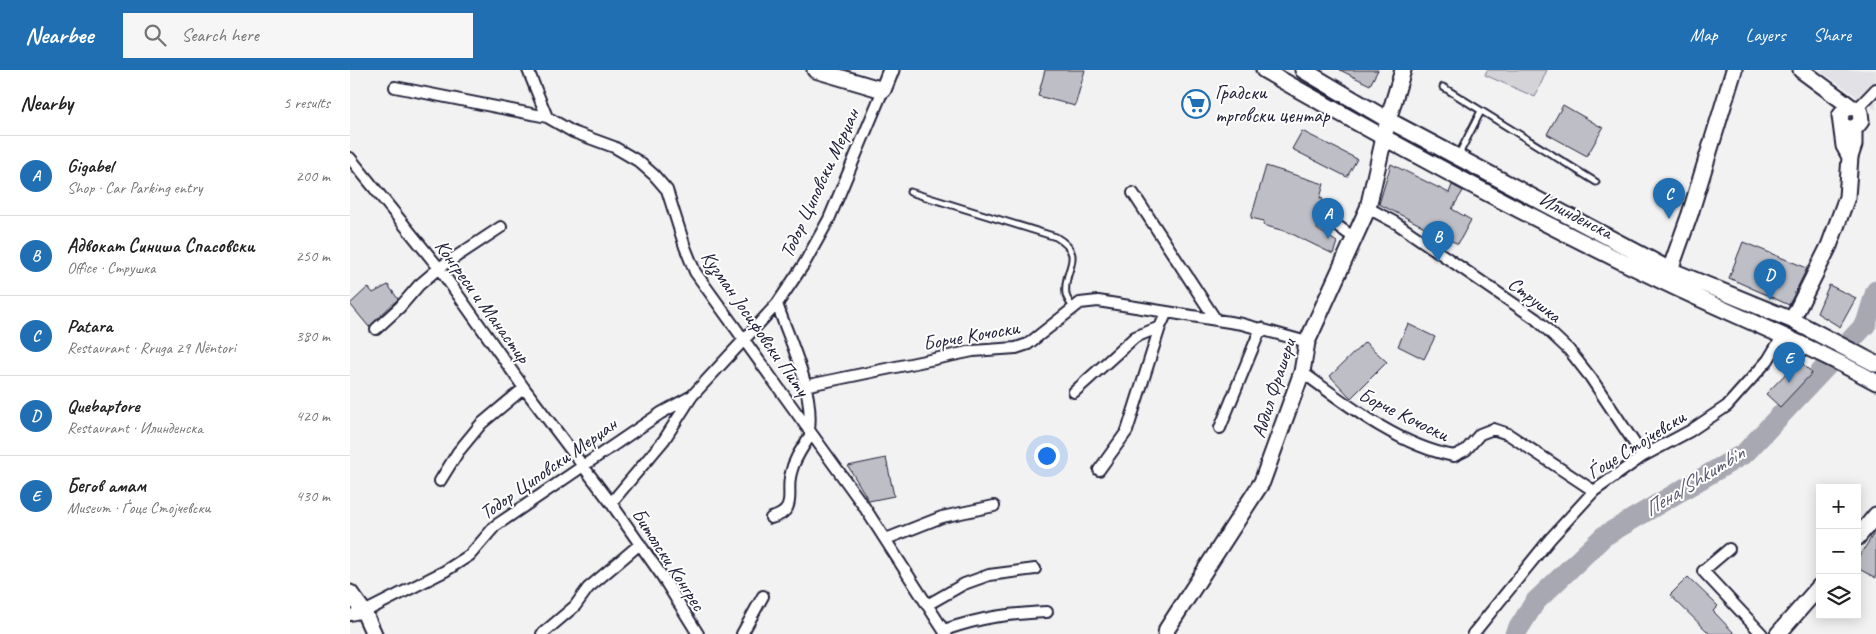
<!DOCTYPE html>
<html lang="en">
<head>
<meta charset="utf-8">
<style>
  :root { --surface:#fff; --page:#f6f6f6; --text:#222; --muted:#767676; --line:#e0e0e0; --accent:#1f6fb2 }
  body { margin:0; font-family:Caveat,sans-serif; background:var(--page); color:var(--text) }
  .controls { position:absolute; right:15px; bottom:15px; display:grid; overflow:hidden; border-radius:0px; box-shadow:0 2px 12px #0003 }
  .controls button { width:45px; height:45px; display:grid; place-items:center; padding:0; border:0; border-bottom:1px solid var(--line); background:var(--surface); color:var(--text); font:25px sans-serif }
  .you { position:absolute; left:696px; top:385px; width:18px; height:18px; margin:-12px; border:4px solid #fff; border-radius:50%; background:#1a73e8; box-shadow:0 0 0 8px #1a73e833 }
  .badge { display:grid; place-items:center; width:32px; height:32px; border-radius:50%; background:var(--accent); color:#fff; font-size:16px; font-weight:700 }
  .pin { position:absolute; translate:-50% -41px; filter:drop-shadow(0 1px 2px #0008) }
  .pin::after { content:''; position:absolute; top:26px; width:18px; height:15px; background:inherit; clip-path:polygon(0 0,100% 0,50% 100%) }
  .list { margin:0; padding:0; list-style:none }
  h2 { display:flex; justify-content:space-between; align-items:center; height:65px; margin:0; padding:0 20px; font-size:21px }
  h2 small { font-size:16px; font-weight:400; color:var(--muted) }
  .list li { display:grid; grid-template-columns:32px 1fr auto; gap:15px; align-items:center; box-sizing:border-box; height:80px; padding:0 20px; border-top:1px solid var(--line) }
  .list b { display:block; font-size:19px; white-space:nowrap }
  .list p { margin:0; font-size:16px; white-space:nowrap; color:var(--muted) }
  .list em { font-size:16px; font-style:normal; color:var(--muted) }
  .icon { flex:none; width:28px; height:28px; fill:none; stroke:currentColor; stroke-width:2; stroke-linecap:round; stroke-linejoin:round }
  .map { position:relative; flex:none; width:1526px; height:564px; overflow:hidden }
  header { display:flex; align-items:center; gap:30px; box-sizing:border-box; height:70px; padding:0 25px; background:var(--accent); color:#fff }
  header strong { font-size:24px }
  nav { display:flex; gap:28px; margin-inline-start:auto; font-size:18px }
  .search { width:350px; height:45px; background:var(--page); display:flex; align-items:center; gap:12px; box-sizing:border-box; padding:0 18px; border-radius:0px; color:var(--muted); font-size:19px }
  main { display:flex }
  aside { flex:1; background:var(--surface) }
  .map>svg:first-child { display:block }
  .built { fill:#e2e2e6 }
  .green { fill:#d3d3d8; stroke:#7a7a8a }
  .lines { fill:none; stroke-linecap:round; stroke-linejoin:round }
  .river { stroke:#a8a8b2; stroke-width:21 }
  .building { fill:#bebec6; stroke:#22223b }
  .lane-casing { stroke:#22223b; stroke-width:9 }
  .street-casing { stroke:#22223b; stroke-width:14 }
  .secondary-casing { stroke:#22223b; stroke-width:19 }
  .lane { stroke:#fff; stroke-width:5 }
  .street { stroke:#fff; stroke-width:10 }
  .secondary { stroke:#fff; stroke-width:15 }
  .labels { text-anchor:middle; stroke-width:4; stroke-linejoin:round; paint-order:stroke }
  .poi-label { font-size:20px; fill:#22223b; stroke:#fff; text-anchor:start }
  .street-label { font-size:20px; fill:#22223b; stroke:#fff }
  .water-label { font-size:21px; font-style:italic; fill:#58586b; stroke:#fff }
</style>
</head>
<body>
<header>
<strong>Nearbee</strong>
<div class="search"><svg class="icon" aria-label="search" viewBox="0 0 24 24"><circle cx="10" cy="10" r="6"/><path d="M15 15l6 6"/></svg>Search here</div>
<nav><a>Map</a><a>Layers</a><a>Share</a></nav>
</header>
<main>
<aside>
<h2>Nearby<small>5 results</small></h2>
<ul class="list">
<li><span class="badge">A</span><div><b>Gigabel</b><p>Shop · Car Parking entry</p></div><em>200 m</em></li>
<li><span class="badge">B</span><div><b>Адвокат Синиша Спасовски</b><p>Office · Струшка</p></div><em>250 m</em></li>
<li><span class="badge">C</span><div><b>Patara</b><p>Restaurant · Rruga 29 Nëntori</p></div><em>380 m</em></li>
<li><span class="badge">D</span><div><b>Quebaptore</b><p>Restaurant · Илинденска</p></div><em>420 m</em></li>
<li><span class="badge">E</span><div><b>Бегов амам</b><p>Museum · Ѓоце Стојчевски</p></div><em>430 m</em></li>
</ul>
</aside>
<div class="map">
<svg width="1526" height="564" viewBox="0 0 1526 564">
  <rect width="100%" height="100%" fill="#f2f2f3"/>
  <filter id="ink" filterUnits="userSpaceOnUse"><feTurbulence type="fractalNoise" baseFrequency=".02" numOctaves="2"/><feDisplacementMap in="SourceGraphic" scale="10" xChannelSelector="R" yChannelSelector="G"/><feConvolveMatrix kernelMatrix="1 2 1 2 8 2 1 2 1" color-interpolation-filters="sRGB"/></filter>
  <g filter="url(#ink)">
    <path class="built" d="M1469 0H1526V40Z"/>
    <path class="green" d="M1137 0H1197L1185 27 1135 5Z"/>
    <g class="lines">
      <path class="river" d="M1165 564 1185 532 1254 466 1395 383 1516 254 1526 221"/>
    </g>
    <path class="building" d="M695 0H735L725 36 688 26Z
      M990 0H1028L1020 15Z
      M1213 35 1253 58 1237 86 1197 64Z
      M952 61 1007 89 997 107 942 79Z
      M1041 94 1099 123 1102 115 1113 121 1102 139 1121 150 1108 174 1029 134Z
      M916 96 974 114 970 128 973 129 970 138 972 141 967 159 987 172 983 184 938 162 913 155 914 151 901 148Z
      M1393 172 1457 198 1439 235 1379 208Z
      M38 215 48 229 19 257 0 234 18 217 23 223Z
      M1479 215 1506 228 1490 257 1467 243Z
      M1058 254 1085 267 1074 289 1048 276Z
      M1015 272 1037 292 1001 328 980 306Z
      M1449 290 1462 303 1430 337 1416 324Z
      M536 388 544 426 519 431 498 396Z
      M1526 460V508L1507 498V490Z
      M1338 507 1368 536 1363 541 1385 564H1360L1320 525Z"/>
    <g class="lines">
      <defs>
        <path id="lane" d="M1093 17 1246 112
          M1108 86 1131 41
          M560 122 706 167C738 186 712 199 716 224 716 228 721 234 723 238"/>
        <path id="street" d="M178 0 197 47 223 62 264 77 288 91 304 105 317 120 335 177 345 202 513 435 596 564
          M45 17 197 47
          M1507 39 1526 19
          M0 88 89 198 174 318 261 433 312 506 348 564
          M783 123 866 250
          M1018 138 1046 153 1186 249 1219 280 1241 308 1293 386
          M978 149 1003 167
          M427 234C440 272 464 318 459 360
          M26 259 50 237 69 215 89 198 151 157
          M952 302C996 334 1049 376 1104 386L1116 380 1130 364 1143 359 1158 364 1244 421
          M454 316 623 281 666 278 678 274 730 233 748 231 892 254 957 272
          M724 322 785 267 810 257 817 242
          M870 358 911 258
          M749 400 777 361 810 257
          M90 411 108 382 131 354 174 318
          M261 433 314 370 342 326 427 234 454 194 479 149 533 20
          M421 448C449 441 435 422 441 403 444 388 454 376 461 364
          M536 469 592 447 644 436
          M1379 479 1353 501 1412 564
          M577 535 614 514 639 505 685 499
          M0 545 14 542 95 501 120 485 145 456 311 343 342 326
          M594 560C633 547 655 544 697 542
          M192 564 225 536 238 518 290 474
          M392 564 413 526
          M1123 564 1200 469 1244 421 1293 386 1340 361 1377 336 1418 290 1433 265"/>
        <path id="secondary" d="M465 0 533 20 541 0
          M914 0C1045 75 1178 147 1314 212 1385 246 1457 274 1526 312
          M953 0 1038 50 1320 200 1442 250 1526 294
          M1451 0 1501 37
          M1492 55 1500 59 1507 56 1511 51 1510 42 1505 38 1497 37 1490 46 1494 76 1500 87
          M1320 200 1340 144 1384 0
          M1442 250 1479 176 1497 127 1500 87 1504 75V58
          M1507 468 1526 445
          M0 523 14 542 24 564
          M816 564 817 559 912 412 952 302 957 272 1018 138 1038 50 1053 0
          M1428 564 1470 516"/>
      </defs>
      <use href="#lane" class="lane-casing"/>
      <use href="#street" class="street-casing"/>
      <use href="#secondary" class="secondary-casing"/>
      <use href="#lane" class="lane"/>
      <use href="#street" class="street"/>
      <use href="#secondary" class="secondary"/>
    </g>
  </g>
  <defs>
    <symbol id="supermarket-ring" viewBox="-11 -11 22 22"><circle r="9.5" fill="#fff" stroke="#1f6fb2" stroke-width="1.5"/><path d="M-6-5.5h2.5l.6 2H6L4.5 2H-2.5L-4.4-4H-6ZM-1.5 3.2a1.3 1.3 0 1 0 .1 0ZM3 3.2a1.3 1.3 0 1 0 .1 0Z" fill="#1f6fb2"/></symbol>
  </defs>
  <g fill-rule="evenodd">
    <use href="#supermarket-ring" x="830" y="18" width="32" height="32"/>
  </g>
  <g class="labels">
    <g class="poi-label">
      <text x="865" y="29">Градски<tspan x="865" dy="23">трговски центар</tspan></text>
    </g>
    <g class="street-label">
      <text transform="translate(469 113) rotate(-65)" y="7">Тодор Циповски Мерџан</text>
      <text transform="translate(1226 145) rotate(27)" y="7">Илинденска</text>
      <text transform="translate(1185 229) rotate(38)" y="7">Струшка</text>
      <text transform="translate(133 231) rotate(54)" y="7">Конгреси и Манастир</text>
      <text transform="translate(406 253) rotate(55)" y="7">Кузман Јосифовски Питу</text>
      <text transform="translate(621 265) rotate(-10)" y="7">Борче Кочоски</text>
      <text transform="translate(923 318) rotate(-72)" y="7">Абдил Фрашери</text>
      <text transform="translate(1054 344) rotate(26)" y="7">Борче Кочоски</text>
      <text transform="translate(1286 374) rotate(-32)" y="7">Ѓоце Стојчевски</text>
      <text transform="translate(198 398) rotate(-35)" y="7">Тодор Циповски Мерџан</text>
      <text transform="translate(319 489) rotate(57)" y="7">Битолски Конгрес</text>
    </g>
    <g class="water-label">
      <text transform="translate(1344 411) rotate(-32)" y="7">Пена/Shkumbin</text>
    </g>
  </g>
</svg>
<div class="controls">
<button>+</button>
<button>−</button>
<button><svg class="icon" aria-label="layers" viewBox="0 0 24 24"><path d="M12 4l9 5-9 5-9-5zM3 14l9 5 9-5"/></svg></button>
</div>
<div class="you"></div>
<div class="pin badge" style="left:978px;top:169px">A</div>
<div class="pin badge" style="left:1088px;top:192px">B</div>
<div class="pin badge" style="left:1319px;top:149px">C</div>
<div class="pin badge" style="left:1420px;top:230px">D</div>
<div class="pin badge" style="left:1439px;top:313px">E</div>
</div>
</main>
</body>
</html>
